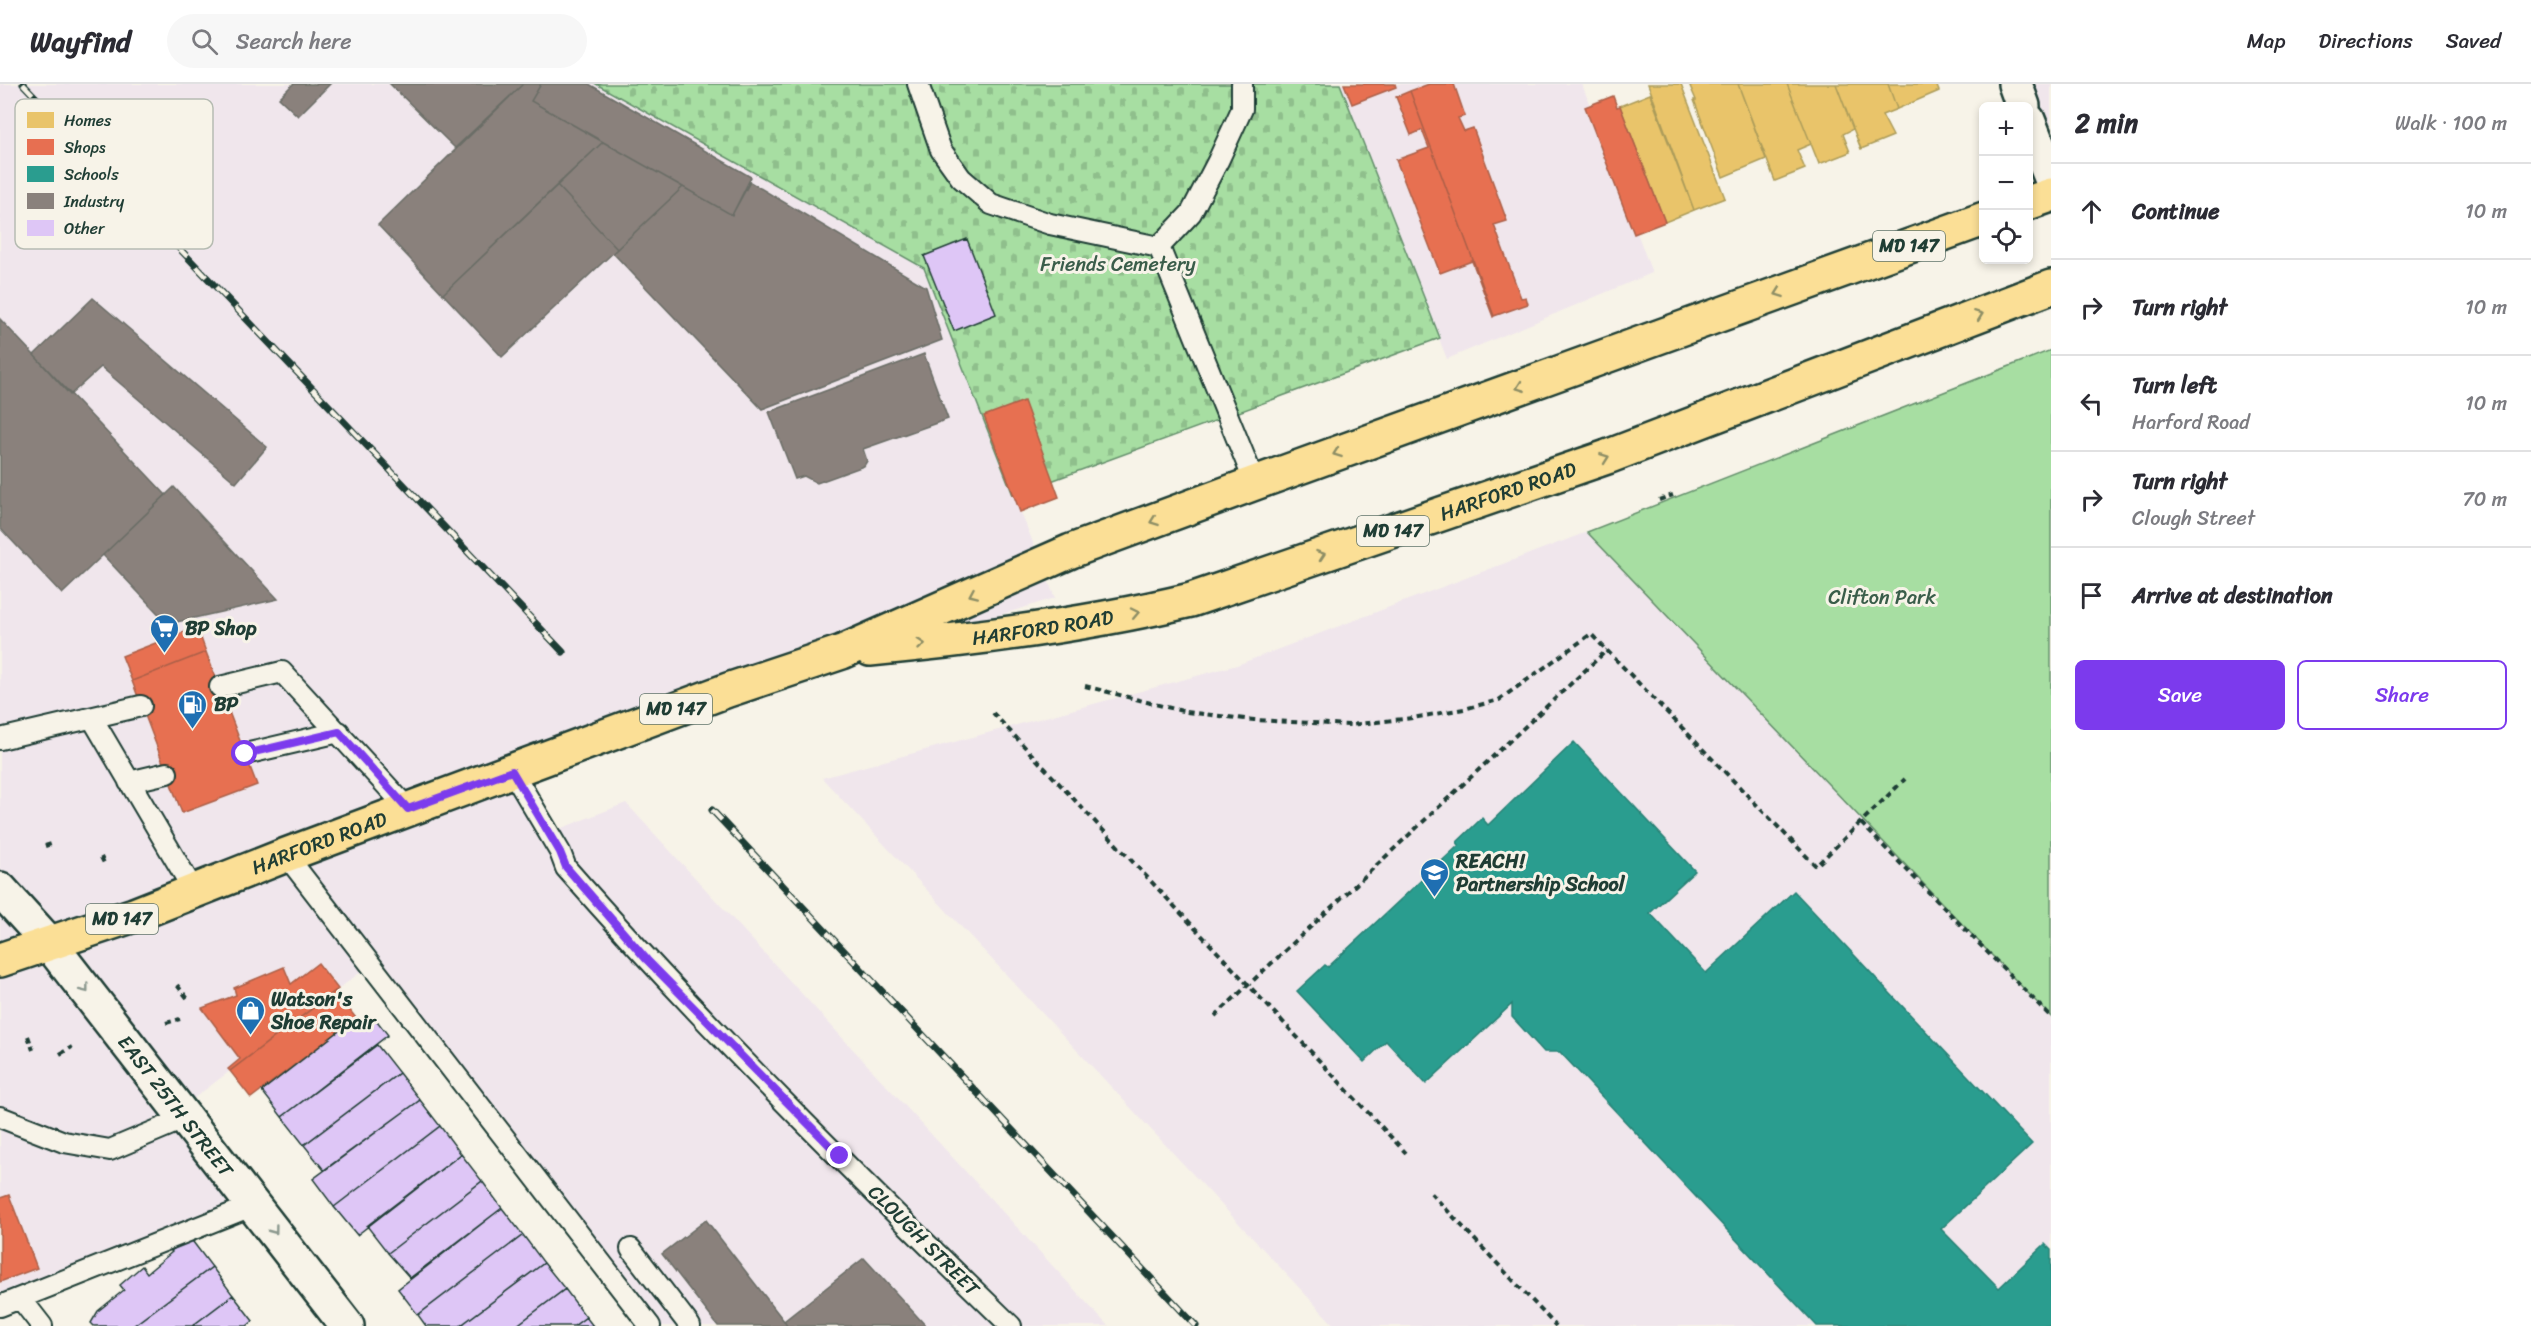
<!DOCTYPE html>
<html lang="en">
<head>
<meta charset="utf-8">
<style>
  :root { --surface:#fff; --page:#f7f7f7; --text:#2b2b33; --muted:#7c7c81; --line:#e1e1e2; --accent:#7c3aed }
  body { margin:0; font-family:Sriracha,sans-serif; background:var(--page); color:var(--text) }
  .controls { position:absolute; right:18px; top:18px; display:grid; overflow:hidden; border-radius:9px; box-shadow:0 3px 9px #0003 }
  .controls button { width:54px; height:54px; display:grid; place-items:center; padding:0; border:0; border-bottom:2px solid var(--line); background:var(--surface); color:var(--text); font:30px sans-serif }
  .stop { position:absolute; width:18px; height:18px; margin:-14px; border:4px solid #7c3aed; border-radius:50%; background:#fff }
  .stop.end { background:#7c3aed; border-color:#fff; box-shadow:0 2px 6px #0008 }
  .list { margin:0; padding:0; list-style:none }
  h2 { display:flex; justify-content:space-between; align-items:center; height:78px; margin:0; padding:0 24px; font-size:26px }
  h2 small { font-size:20px; font-weight:400; color:var(--muted) }
  .list li { display:grid; grid-template-columns:39px 1fr auto; gap:18px; align-items:center; box-sizing:border-box; height:96px; padding:0 24px; border-top:2px solid var(--line) }
  .list b { display:block; font-size:22px; white-space:nowrap }
  .list p { margin:0; font-size:20px; white-space:nowrap; color:var(--muted) }
  .list em { font-size:20px; font-style:normal; color:var(--muted) }
  .actions { display:flex; gap:12px; padding:18px 24px }
  .actions a { flex:1; padding:14px 0; border:2px solid var(--accent); border-radius:9px; text-align:center; font-size:21px; color:var(--accent) }
  .actions .main { background:var(--accent); color:#fff }
  .icon { flex:none; width:33px; height:33px; fill:none; stroke:currentColor; stroke-width:2; stroke-linecap:round; stroke-linejoin:round }
  .map { position:relative; flex:none; width:2051px; height:1242px; overflow:hidden }
  header { display:flex; align-items:center; gap:36px; box-sizing:border-box; height:84px; padding:0 30px; background:var(--surface); border-bottom:2px solid var(--line) }
  header strong { font-size:28px }
  nav { display:flex; gap:33px; margin-inline-start:auto; font-size:21px }
  .search { width:420px; height:54px; background:var(--page); display:flex; align-items:center; gap:15px; box-sizing:border-box; padding:0 21px; border-radius:33px; color:var(--muted); font-size:22px }
  main { display:flex }
  aside { flex:1; background:var(--surface) }
  .map>svg:first-child { display:block }
  .built { fill:#f0e6ec }
  .cemetery { fill:url(#cemetery-stones); stroke:#638e6b; stroke-width:1.5 }
  .park { fill:#a7dea2; stroke:#638e6b; stroke-width:1.5 }
  .homes { fill:#e9c46a; stroke:#ac9c5a; stroke-width:1.5 }
  .shops { fill:#e76f51; stroke:#ab6048; stroke-width:1.5 }
  .schools { fill:#2a9d8f; stroke:#278074; stroke-width:1.5 }
  .industry { fill:#8a817c; stroke:#6a6d66; stroke-width:1.5 }
  .building { fill:#dec6f6; stroke:#1f3d34; stroke-width:1.5 }
  .lines { fill:none; stroke-linecap:round; stroke-linejoin:round }
  .lane-casing { stroke:#1f3d34; stroke-width:24 }
  .street-casing { stroke:#1f3d34; stroke-width:38 }
  .secondary-casing { stroke:#1f3d34; stroke-width:38 }
  .primary-casing { stroke:#1f3d34; stroke-width:38 }
  .path { stroke:#1f3d34; stroke-width:4; stroke-dasharray:6 4.5; stroke-linecap:butt }
  .lane { stroke:#f7f3e8; stroke-width:20 }
  .street { stroke:#f7f3e8; stroke-width:33 }
  .secondary { stroke:#f7f3e8; stroke-width:33 }
  .primary { stroke:#fbdf96; stroke-width:33 }
  .rail-casing { stroke:#1f3d34; stroke-width:7 }
  .rail { stroke:#f7f3e8; stroke-width:4.5; stroke-dasharray:14; stroke-linecap:butt }
  .oneway { stroke:#8d8e65 }
  .oneway2 { stroke:#8b988e }
  .route { stroke:#7c3aed; stroke-width:8 }
  .labels { text-anchor:middle; stroke-width:6; stroke-linejoin:round; paint-order:stroke }
  .shield { fill:#f7f3e8; stroke:#60746a; stroke-width:1.5 }
  .shield-label { font-size:18px; font-weight:bold; fill:#1f3d34 }
  .park-label { font-size:20px; fill:#3a5d4a; stroke:#f7f3e8 }
  .street-label { font-size:20px; fill:#1f3d34; stroke:#f7f3e8 }
  .poi-label { font-size:20px; font-weight:bold; fill:#1f3d34; stroke:#f7f3e8; text-anchor:start }
  .key { fill:#f7f3e8; stroke:#b6bcb2; stroke-width:1.5 }
  .key-label { font-size:16px; fill:#1f3d34 }
</style>
</head>
<body>
<header>
<strong>Wayfind</strong>
<div class="search"><svg class="icon" aria-label="search" viewBox="0 0 24 24"><circle cx="10" cy="10" r="6"/><path d="M15 15l6 6"/></svg>Search here</div>
<nav><a>Map</a><a>Directions</a><a>Saved</a></nav>
</header>
<main>
<div class="map">
<svg width="2051" height="1242" viewBox="0 0 2051 1242">
  <defs>
    <pattern id="cemetery-stones" width="16" height="16" patternUnits="userSpaceOnUse" patternTransform="scale(1.5)"><rect width="16" height="16" fill="#a7dea2"/><path d="M2 7V4a2 2 0 0 1 4 0v3zM10 15v-3a2 2 0 0 1 4 0v3z" fill="#8fbf8c"/></pattern>
  </defs>
  <rect width="100%" height="100%" fill="#f7f3e8"/>
  <filter id="ink" filterUnits="userSpaceOnUse"><feTurbulence type="fractalNoise" baseFrequency=".0167" numOctaves="2"/><feDisplacementMap in="SourceGraphic" scale="12" xChannelSelector="R" yChannelSelector="G"/><feConvolveMatrix kernelMatrix="1 2 1 2 8 2 1 2 1" color-interpolation-filters="sRGB"/></filter>
  <g filter="url(#ink)">
    <path class="built" d="M0 0H596L924 184 1055 514 747 610 527 694 554 747 626 719 1108 1242H650L378 875 185 1021 258 1115 0 1213Z
      M1340 0H1582L1652 189 1447 275Z
      M2025 0H2051V40L2042 44Z
      M1587 448 2051 933V1242H1335L822 694 1237 581Z"/>
    <path class="cemetery" d="M596 0H1340L1440 254 1013 411 924 184Z"/>
    <path class="park" d="M2051 266V933L1587 448Z"/>
    <path class="homes" d="M1648 0H1681L1725 114 1694 126Z
      M1693 0H1738L1766 75 1723 93 1694 16H1696L1690 2Z
      M1738 0H1787L1811 60 1797 66 1805 85 1775 97Z
      M1787 0H1836L1853 45 1843 50 1850 68 1819 80Z
      M1836 0H1888L1897 25 1882 31 1893 52 1861 65Z
      M1888 0H1936L1939 7 1897 25Z
      M1650 10 1694 126 1665 138 1620 22Z"/>
    <path class="shops" d="M1344 0H1395L1396 3 1352 20Z
      M1429 0H1454L1465 32 1458 34 1464 47 1473 44 1507 137 1494 141 1521 214 1526 213 1528 220 1494 232 1410 7Z
      M1410 7 1494 232 1493 233 1472 177 1440 189 1396 76 1429 64 1422 46 1411 51 1396 13Z
      M1613 12 1617 23 1620 22 1665 138 1634 150 1585 23Z
      M1024 317 1059 413 1020 428 984 332Z
      M197 543 206 568 132 597 122 572Z
      M206 568 257 701 182 729 132 597Z
      M318 879 338 905 230 987 228 985 240 975 202 924 236 911 234 904 284 883 291 900Z
      M335 907 356 934 251 1014 230 987Z
      M9 1111 37 1184 0 1198V1114Z"/>
    <path class="schools" d="M1574 658 1695 787 1650 829 1706 889 1794 807 2032 1060 1941 1145 1999 1204 2045 1160 2051 1166V1242H1817L1560 968H1544L1512 933V920L1426 1000 1386 957 1364 978 1297 907 1325 881 1328 883 1459 761 1457 758 1482 734 1488 741Z"/>
    <path class="industry" d="M293 0H330L298 32 279 14Z
      M390 0H523L455 64Z
      M523 0H541L531 17 603 58 443 210 378 141Z
      M541 0H589L751 93 732 131 531 17Z
      M603 58 683 103 617 165 557 101Z
      M750 98 926 203 942 256 762 325 613 169 683 103 732 131Z
      M557 101 617 165 502 273 443 210Z
      M93 214 267 363 236 399 101 283 70 311 34 271Z
      M0 235 166 411 62 510 0 444Z
      M924 270 948 335 863 365 867 377 864 382 817 399 804 392 795 395 769 328Z
      M174 403 278 515 168 540 103 471Z
      M706 1136 784 1237 787 1242H718L662 1170Z
      M864 1174 926 1242H787L784 1237Z"/>
    <path class="building" d="M967 155 996 230 954 247 924 172Z
      M374 933 388 951 282 1033 262 1007 356 934 361 942Z
      M377 961 399 989 304 1061 282 1033Z
      M399 989 420 1016 324 1086 304 1061Z
      M420 1016 440 1042 334 1123 313 1095Z
      M440 1042 461 1070 357 1151 334 1123Z
      M461 1070 482 1097 388 1169 367 1142Z
      M482 1097 502 1124 410 1194 388 1169Z
      M502 1124 523 1151 418 1231 398 1205Z
      M523 1151 544 1179 460 1242H426L418 1231Z
      M190 1154 212 1183 133 1242H94L91 1239 98 1227 124 1206 120 1201 142 1182 147 1189 172 1168 171 1167Z
      M544 1179 565 1205 516 1242H460Z
      M212 1183 233 1211 192 1242H133Z
      M565 1205 586 1233 574 1242H516Z
      M233 1211 253 1237 247 1242H192Z
      M586 1233 593 1242H574Z"/>
    <g class="lines">
      <defs>
        <path id="lane" d="M918 0 941 66 961 94 991 120 1050 140 1159 163
          M1159 163 1255 399
          M1159 163 1191 129 1218 77 1242 25V0
          M220 603 282 588 408 725
          M92 634 194 807
          M0 655 141 622
          M245 670 339 648
          M512 687 560 768 566 784C706 944 858 1094 1011 1242
          M129 698 167 689
          M286 771 650 1242
          M0 1033 64 1058 110 1066 186 1034
          M631 1165 690 1242
          M21 1215 42 1242
          M0 1222 254 1121"/>
        <path id="street" d="M2015 0 2023 22
          M2028 36 2051 94"/>
        <g id="secondary">
          <path id="s1" d="M0 805 49 859 347 1242"/>
        </g>
        <g id="primary">
          <path d="M2028 119 2051 111"/>
          <path id="s2" d="M870 565C978 555 1086 541 1191 516L1607 373 2051 203"/>
          <path id="s3" d="M0 876 134 831 286 771 728 606 842 568 1071 467 1255 399 1984 135"/>
        </g>
      </defs>
      <use href="#lane" class="lane-casing"/>
      <use href="#street" class="street-casing"/>
      <use href="#secondary" class="secondary-casing"/>
      <use href="#primary" class="primary-casing"/>
      <path class="path" d="M1659 416 1673 411
        M1085 602 1186 628 1254 636 1350 641 1412 634 1464 625 1499 616 1591 550 1816 782 1905 695
        M993 629 1406 1069
        M1861 739 2051 933
        M45 762 54 759
        M101 773 105 781
        M177 901 188 915
        M1215 932 1607 566
        M166 939 180 935
        M28 952 33 966
        M60 970 72 963
        M1431 1109 1556 1242"/>
      <use href="#lane" class="lane"/>
      <use href="#street" class="street"/>
      <use href="#secondary" class="secondary"/>
      <use href="#primary" class="primary"/>
      <defs>
        <path id="rail" d="M23 0 563 568
          M712 726 1196 1242"/>
      </defs>
      <use href="#rail" class="rail-casing"/>
      <use href="#rail" class="rail"/>
    </g>
    <defs><path id="oneway-chevron" d="M-2-3.5L2.5 0L-2 3.5" fill="none" stroke-width="1.6" stroke-linecap="round" stroke-linejoin="round" transform="scale(1.5)"/></defs>
    <g class="oneway">
      <use href="#oneway-chevron" transform="translate(1779 209) rotate(160)"/>
      <use href="#oneway-chevron" transform="translate(1979 231) rotate(-21)"/>
      <use href="#oneway-chevron" transform="translate(1520 303) rotate(160)"/>
      <use href="#oneway-chevron" transform="translate(1337 369) rotate(160)"/>
      <use href="#oneway-chevron" transform="translate(1605 374) rotate(-20)"/>
      <use href="#oneway-chevron" transform="translate(1154 437) rotate(160)"/>
      <use href="#oneway-chevron" transform="translate(1321 471) rotate(-19)"/>
      <use href="#oneway-chevron" transform="translate(973 510) rotate(156)"/>
      <use href="#oneway-chevron" transform="translate(1135 529) rotate(-12)"/>
      <use href="#oneway-chevron" transform="translate(921 560) rotate(-5)"/>
    </g>
    <g class="oneway2">
      <use href="#oneway-chevron" transform="translate(85 905) rotate(52)"/>
      <use href="#oneway-chevron" transform="translate(274 1146) rotate(53)"/>
    </g>
  </g>
  <g class="lines" filter="url(#ink)">
    <path class="route" d="M245 670 339 648 408 725 512 687 560 768 566 783 647 876 840 1072"/>
  </g>
  <defs>
    <symbol id="supermarket-pin" viewBox="-11 -11 22 30"><path d="M0 17L-7.5 6A9.5 9.5 0 1 1 7.5 6Z" fill="#1f6fb2" stroke="#f7f3e8"/><path d="M-6-5.5h2.5l.6 2H6L4.5 2H-2.5L-4.4-4H-6ZM-1.5 3.2a1.3 1.3 0 1 0 .1 0ZM3 3.2a1.3 1.3 0 1 0 .1 0Z" fill="#fff"/></symbol>
    <symbol id="fuel-pin" viewBox="-11 -11 22 30"><path d="M0 17L-7.5 6A9.5 9.5 0 1 1 7.5 6Z" fill="#1f6fb2" stroke="#f7f3e8"/><path d="M-5.5-6h7V0h2V4h1.3V-2.5L3-4.5l.8-.8L6-3V5H2.5V1h-1V6h-7ZM-4.2-4.7v3.2H.2V-4.7Z" fill="#fff"/></symbol>
    <symbol id="school-pin" viewBox="-11 -11 22 30"><path d="M0 17L-7.5 6A9.5 9.5 0 1 1 7.5 6Z" fill="#1f6fb2" stroke="#f7f3e8"/><path d="M0-5L7-2L0 1L-7-2ZM-4 1L0 2.5L4 1V4Q0 6-4 4Z" fill="#fff"/></symbol>
    <symbol id="shop-pin" viewBox="-11 -11 22 30"><path d="M0 17L-7.5 6A9.5 9.5 0 1 1 7.5 6Z" fill="#1f6fb2" stroke="#f7f3e8"/><path d="M-5-2.5h2.3a2.7 3.5 0 0 1 5.4 0H5L5.5 6h-11ZM-1.5-2.5h3a1.5 2.3 0 0 0-3 0Z" fill="#fff"/></symbol>
  </defs>
  <g fill-rule="evenodd">
    <use href="#supermarket-pin" x="148" y="528" width="33" height="45"/>
    <use href="#fuel-pin" x="176" y="604" width="33" height="45"/>
    <use href="#school-pin" x="1418" y="772" width="33" height="45"/>
    <use href="#shop-pin" x="234" y="910" width="33" height="45"/>
  </g>
  <g class="labels">
    <g class="shield">
      <rect x="1873" y="147" width="72" height="30" rx="4.5"/>
      <rect x="1357" y="432" width="72" height="30" rx="4.5"/>
      <rect x="640" y="610" width="72" height="30" rx="4.5"/>
      <rect x="86" y="820" width="72" height="30" rx="4.5"/>
    </g>
    <g class="shield-label">
      <text x="1909" y="168">MD 147</text>
      <text x="1393" y="453">MD 147</text>
      <text x="676" y="631">MD 147</text>
      <text x="122" y="841">MD 147</text>
    </g>
    <g class="park-label">
      <text x="1118" y="187">Friends Cemetery</text>
      <text x="1882" y="520">Clifton Park</text>
    </g>
    <g class="street-label">
      <text dy="7" stroke="none"><textPath href="#s2" startOffset="660">HARFORD ROAD</textPath></text>
      <text dy="7" stroke="none"><textPath href="#s2" startOffset="174">HARFORD ROAD</textPath></text>
      <text dy="7" stroke="none"><textPath href="#s3" startOffset="340">HARFORD ROAD</textPath></text>
      <text dy="7" stroke="none"><textPath href="#s1" startOffset="279">EAST 25TH STREET</textPath></text>
      <text transform="translate(924 1156) rotate(45)" y="7">CLOUGH STREET</text>
    </g>
    <g class="poi-label">
      <text x="185" y="551">BP Shop</text>
      <text x="214" y="627">BP</text>
      <text x="1456" y="784">REACH!<tspan x="1456" dy="23">Partnership School</tspan></text>
      <text x="271" y="922">Watson's<tspan x="271" dy="23">Shoe Repair</tspan></text>
    </g>
  </g>
  <rect x="15" y="15" width="198" height="150" rx="9" class="key"/>
  <rect x="27" y="28" width="27" height="16" fill="#e9c46a"/>
  <rect x="27" y="55" width="27" height="16" fill="#e76f51"/>
  <rect x="27" y="82" width="27" height="16" fill="#2a9d8f"/>
  <rect x="27" y="109" width="27" height="16" fill="#8a817c"/>
  <rect x="27" y="136" width="27" height="16" fill="#dec6f6"/>
  <g class="key-label">
    <text x="64" y="42">Homes</text>
    <text x="64" y="69">Shops</text>
    <text x="64" y="96">Schools</text>
    <text x="64" y="123">Industry</text>
    <text x="64" y="150">Other</text>
  </g>
</svg>
<div class="controls">
<button>+</button>
<button>−</button>
<button><svg class="icon" aria-label="locate" viewBox="0 0 24 24"><circle cx="12" cy="12" r="6"/><path d="M12 2v4M12 18v4M2 12h4M18 12h4"/></svg></button>
</div>
<div class="stop" style="left:245px;top:670px"></div>
<div class="stop end" style="left:840px;top:1072px"></div>
</div>
<aside>
<h2>2 min<small>Walk · 100 m</small></h2>
<ul class="list">
<li><svg class="icon" aria-label="ahead" viewBox="0 0 24 24"><path d="M12 20V5M6 11l6-6 6 6"/></svg><div><b>Continue</b></div><em>10 m</em></li>
<li><svg class="icon" aria-label="right" viewBox="0 0 24 24"><path d="M7 20v-9h11M14 6l5 5-5 5"/></svg><div><b>Turn right</b></div><em>10 m</em></li>
<li><svg class="icon" aria-label="left" viewBox="0 0 24 24"><path d="M17 20v-9H6M10 6l-5 5 5 5"/></svg><div><b>Turn left</b><p>Harford Road</p></div><em>10 m</em></li>
<li><svg class="icon" aria-label="right" viewBox="0 0 24 24"><path d="M7 20v-9h11M14 6l5 5-5 5"/></svg><div><b>Turn right</b><p>Clough Street</p></div><em>70 m</em></li>
<li><svg class="icon" aria-label="arrive" viewBox="0 0 24 24"><path d="M6 21V4h12l-3 4 3 4H6"/></svg><div><b>Arrive at destination</b></div></li>
</ul>
<div class="actions"><a class="main">Save</a><a>Share</a></div>
</aside>
</main>
</body>
</html>
